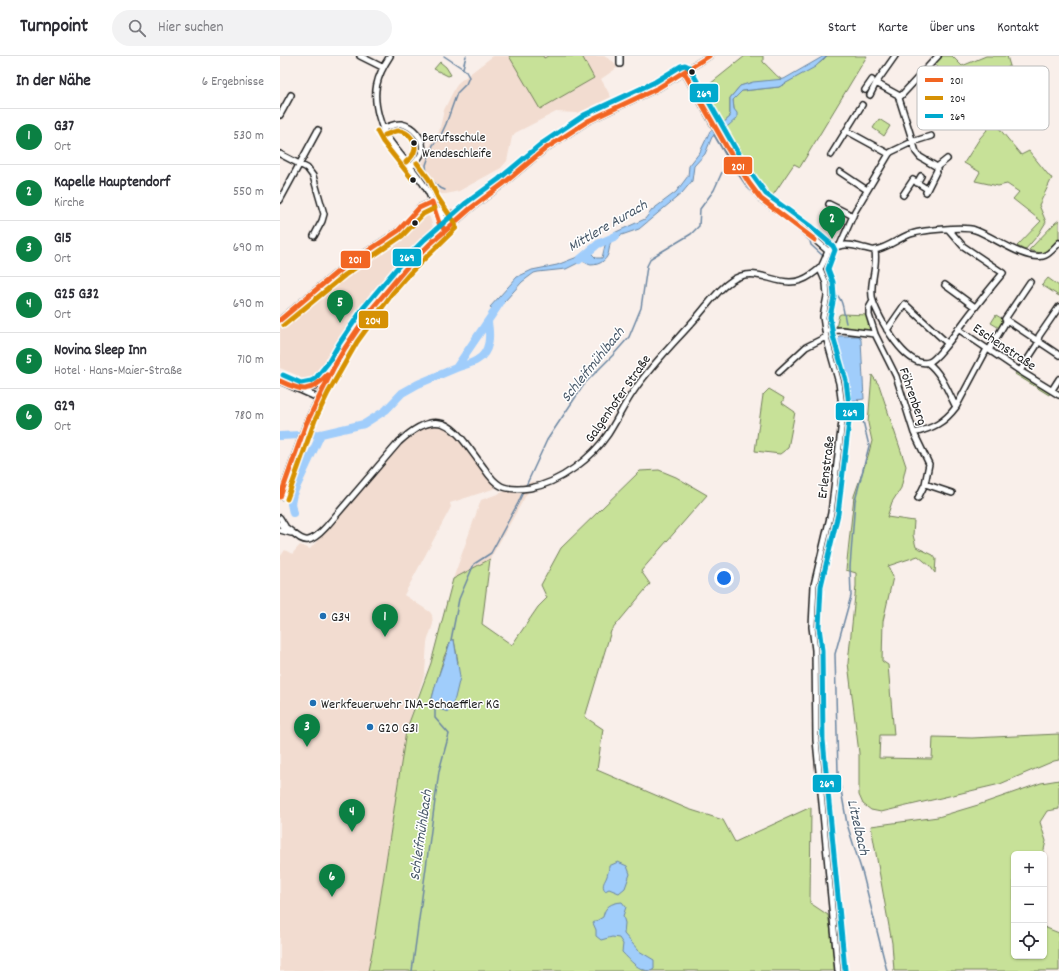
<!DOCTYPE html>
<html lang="de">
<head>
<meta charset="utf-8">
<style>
  :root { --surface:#fff; --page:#f2f2f3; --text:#2b2b33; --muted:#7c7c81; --line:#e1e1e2; --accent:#0b8043 }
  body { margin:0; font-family:Dekko,sans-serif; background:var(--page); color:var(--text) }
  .controls { position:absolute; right:12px; bottom:12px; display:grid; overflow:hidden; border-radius:6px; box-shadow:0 1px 3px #0004 }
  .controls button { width:36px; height:36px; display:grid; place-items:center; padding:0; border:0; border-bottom:1px solid var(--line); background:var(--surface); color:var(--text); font:20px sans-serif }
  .you { position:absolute; left:444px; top:522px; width:14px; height:14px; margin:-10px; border:3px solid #fff; border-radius:50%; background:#1a73e8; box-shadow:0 0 0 6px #1a73e833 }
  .badge { display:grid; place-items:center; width:26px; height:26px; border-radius:50%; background:var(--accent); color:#fff; font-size:13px; font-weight:700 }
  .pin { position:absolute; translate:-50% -33px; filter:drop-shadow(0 1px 2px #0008) }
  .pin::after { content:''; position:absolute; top:21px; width:14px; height:12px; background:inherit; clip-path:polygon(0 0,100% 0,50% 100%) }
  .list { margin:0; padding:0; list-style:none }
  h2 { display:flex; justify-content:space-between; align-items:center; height:52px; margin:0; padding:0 16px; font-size:17px }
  h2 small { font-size:13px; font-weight:400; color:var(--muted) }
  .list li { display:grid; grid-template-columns:26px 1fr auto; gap:12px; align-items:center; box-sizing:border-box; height:56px; padding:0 16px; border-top:1px solid var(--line) }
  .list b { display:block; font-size:15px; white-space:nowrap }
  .list p { margin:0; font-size:13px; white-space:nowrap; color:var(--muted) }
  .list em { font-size:13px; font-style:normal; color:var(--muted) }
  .icon { flex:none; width:22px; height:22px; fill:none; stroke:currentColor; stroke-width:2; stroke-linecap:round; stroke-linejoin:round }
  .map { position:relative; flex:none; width:779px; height:915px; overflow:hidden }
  header { display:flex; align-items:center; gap:24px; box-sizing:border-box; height:56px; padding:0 20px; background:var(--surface); border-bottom:1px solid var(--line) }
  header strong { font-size:19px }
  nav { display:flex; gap:22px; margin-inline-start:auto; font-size:14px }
  .search { width:280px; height:36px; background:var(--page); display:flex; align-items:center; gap:10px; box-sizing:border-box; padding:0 14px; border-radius:22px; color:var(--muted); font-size:15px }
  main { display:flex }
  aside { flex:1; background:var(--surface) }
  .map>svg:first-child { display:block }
  .built { fill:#f2dcd0 }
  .green { fill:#c7e198; stroke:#727e5a; fill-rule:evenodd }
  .water { fill:#a0cdfb; stroke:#6b86a2 }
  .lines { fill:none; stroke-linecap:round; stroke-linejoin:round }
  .stream { stroke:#6b86a2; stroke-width:1.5 }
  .river { stroke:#a0cdfb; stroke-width:8 }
  .minor-casing { stroke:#1c1c1c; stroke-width:8 }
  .minor { stroke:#fff; stroke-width:5 }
  .bus-1-casing { stroke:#fff; stroke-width:8 }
  .bus-2-casing { stroke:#fff; stroke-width:8 }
  .bus-3-casing { stroke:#fff; stroke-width:8 }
  .bus-1 { stroke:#f26522; stroke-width:5 }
  .bus-2 { stroke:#d69104; stroke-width:5 }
  .bus-3 { stroke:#00a9ce; stroke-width:5 }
  .bus-dot { fill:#1c1c1c; stroke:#fff; stroke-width:1.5 }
  .poi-dot { fill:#1f6fb2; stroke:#fff; stroke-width:1.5 }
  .labels { text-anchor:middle; stroke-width:3; stroke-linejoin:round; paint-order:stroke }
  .bus-label { font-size:13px; fill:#1c1c1c; stroke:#fff; text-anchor:start }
  .street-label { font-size:14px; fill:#1c1c1c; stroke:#fff }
  .poi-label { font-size:14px; fill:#1c1c1c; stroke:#fff; text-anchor:start }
  .water-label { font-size:15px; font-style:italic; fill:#4a5a6a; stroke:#fff }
  .key { fill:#fff; stroke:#bbb; stroke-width:1 }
  .key-label { font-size:11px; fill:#1c1c1c }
  .line-badge { stroke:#fff; stroke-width:1.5 }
  .badge-label { font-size:11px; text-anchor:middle; font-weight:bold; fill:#fff }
</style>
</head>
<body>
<header>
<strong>Turnpoint</strong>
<div class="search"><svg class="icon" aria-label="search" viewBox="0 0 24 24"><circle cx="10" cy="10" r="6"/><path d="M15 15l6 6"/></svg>Hier suchen</div>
<nav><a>Start</a><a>Karte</a><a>Über uns</a><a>Kontakt</a></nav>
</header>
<main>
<aside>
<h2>In der Nähe<small>6 Ergebnisse</small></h2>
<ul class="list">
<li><span class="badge">1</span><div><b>G37</b><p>Ort</p></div><em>530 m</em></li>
<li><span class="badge">2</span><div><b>Kapelle Hauptendorf</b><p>Kirche</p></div><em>550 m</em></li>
<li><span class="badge">3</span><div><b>G15</b><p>Ort</p></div><em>690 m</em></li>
<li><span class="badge">4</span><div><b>G25 G32</b><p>Ort</p></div><em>690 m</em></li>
<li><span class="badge">5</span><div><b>Novina Sleep Inn</b><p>Hotel · Hans-Maier-Straße</p></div><em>710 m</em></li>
<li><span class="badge">6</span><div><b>G29</b><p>Ort</p></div><em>780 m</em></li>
</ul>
</aside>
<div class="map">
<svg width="779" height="915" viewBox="0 0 779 915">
  <rect width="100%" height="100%" fill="#f9efea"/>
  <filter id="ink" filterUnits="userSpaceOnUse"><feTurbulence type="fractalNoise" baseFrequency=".025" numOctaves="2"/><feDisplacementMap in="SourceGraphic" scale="8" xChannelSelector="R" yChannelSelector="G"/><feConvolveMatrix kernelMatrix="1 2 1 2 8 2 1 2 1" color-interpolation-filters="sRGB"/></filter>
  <g filter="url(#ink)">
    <path class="built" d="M213 0H324L334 6 337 12 321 23 331 41 298 57 276 56 235 77 232 81 227 105 221 112 179 135 166 138H158L140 113 154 81 159 76 164 54 175 32 179 26Z
      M144 156 146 157 150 162 153 171 88 247 33 322 22 323 17 319 0 312V270L35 240 63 219 96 195 113 186 123 178Z
      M153 369 164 371 173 377 216 432 170 447 171 451 124 539 150 556 152 559 153 568 147 586 145 617 126 675 93 891 88 915H0V501L5 494 12 498 20 489 30 493 122 388 142 373Z
      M254 425 210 503 173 523 201 444Z"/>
    <path class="green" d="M229 0H263L264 2 268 0H302L314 22 260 53Z
      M465 0H483V6C490 12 494 18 502 24L467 28 460 30 450 42V61L442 68 439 69C429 61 423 47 420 36Z
      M547 0H587L520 111 514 108 489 145C468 129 452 98 442 74L452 65 454 53 453 44 462 35 499 31 541 6Z
      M661 0H672L682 10 706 0H727L730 10 703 24 700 33 688 18 677 29 659 60 655 56 645 61 642 45 659 18 655 7Z
      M160 6 166 11 171 19 168 20 154 13Z
      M599 63 610 70 604 80 593 72Z
      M714 66 741 99 749 95 770 121 772 122 759 149 766 166 758 179 745 194 737 190 761 165 733 143 739 136 727 128 718 130 695 125 700 116 684 107 700 82Z
      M779 164V185C768 196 765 200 749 194L775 167Z
      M768 222 779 230V240L762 229Z
      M561 258 589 259 595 278 556 272 559 259Z
      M716 259 726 265 721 273 711 267Z
      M737 315 770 336 769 339 735 318Z
      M592 319 599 329 626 410 621 432 612 446 607 461 634 465 633 479 636 491 653 499 656 503 655 517 650 510 638 500 608 510 613 521 603 565 602 605 608 609 614 679H600L599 702 652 703 653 681 692 682 779 678V704L774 705 720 728 601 756 591 754 583 748 579 739V697L568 607 576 530V517L566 514 574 440 588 400 592 385 588 367Z
      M489 333 504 342 502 347 515 356 508 392 500 398 475 395 483 339Z
      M379 414 396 421 427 439 361 515 370 528 331 575 305 661 323 673 317 714 408 753 443 764 455 786 531 751 530 847 548 859 558 915H88L93 891 126 675 151 607 173 523 210 503 202 568 232 589 258 551 267 542 261 529 281 492 360 415ZM171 584H174L178 606 161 654 150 649 164 601Z
      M779 724V753L767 755 760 766 766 785 763 798H734V900H764V871L779 877V915H614L612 887 591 770 658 761 698 749 761 727Z"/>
    <path class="water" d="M544 0H547L535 11 499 31 462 35 453 44 454 53 457 57V62L448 70 432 81 425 98 414 110 412 125 402 137 359 173 333 182C330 186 330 189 329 194 328 203 321 209 311 209 309 209 305 206 302 205L286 213 258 216 254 217 242 226 216 255 210 251 237 221 252 214 277 209 310 196 316 202H322L327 181 336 176 365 163 372 154 396 136 408 120 409 110 420 96 430 75 442 68 450 61V42L460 30 473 26 504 23Z
      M559 280H579L581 284 584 343 571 345 565 318 554 285Z
      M171 584H174L180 621 175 642 168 656 150 650 156 627Z
      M338 806 347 810 350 818 345 832 339 837 329 833 325 835C321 828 325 826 327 820 328 816 329 813 329 810Z
      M342 846 346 851 343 860 345 867 344 878 359 895 374 904V913L371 915C358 915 351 905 342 896L343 888 339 882 332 881 321 884 316 880V874L313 867 323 861C325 850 331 847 342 846Z"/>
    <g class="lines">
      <path class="stream" d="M164 0 185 14 189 21 186 28 177 37 166 68 160 81 153 89 146 109 147 117 158 131 165 134
        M183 12 186 0
        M448 103 467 131 478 143
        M482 147 518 175 530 185 531 189 542 199
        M546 208C543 222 555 234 561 245 564 252 564 260 566 267
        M578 344 589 390 575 445 570 511 571 540 555 598 558 717 567 768 583 819 607 915
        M171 584 179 543 194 508 211 497 238 447 267 384 305 327 333 299 349 281 361 252 367 210 371 202 411 178 419 170 420 153 434 134 448 103 434 79
        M132 915 159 715 169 678 155 662V652"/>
      <path class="river" d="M299 204 318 188 336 180
        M176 312C183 309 191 308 197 304 211 296 210 279 208 266
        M0 380 41 378 84 368 106 354 122 337 138 328 176 312 220 247
        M13 457 11 448 13 438 41 378"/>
      <defs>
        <path id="minor" d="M80 0 102 11
          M110 0C96 21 92 37 99 61 101 68 103 75 107 81 119 99 135 114 146 132 155 146 155 162 165 174
          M340 8V0
          M404 16 457 110 481 143 526 176 548 195
          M596 27 618 39 636 96 640 101 657 111V114L646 136
          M585 34 592 24
          M590 39 596 27 615 0
          M619 42 658 0
          M0 59 11 39
          M103 72C109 71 115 67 121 68 133 70 145 83 142 96 140 102 135 107 131 111
          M567 75 609 98
          M0 98 27 112 33 120 44 158 42 165 34 180
          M551 99 582 49
          M657 111 667 103
          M560 116 587 134
          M637 127 641 120
          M623 139 633 124 647 133
          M0 144 38 74
          M549 148 573 160
          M157 153C167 159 174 159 185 154
          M158 155 169 170
          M560 189 575 155 609 98 611 96 632 86 651 80
          M548 195C561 187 570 188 583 192 587 192 592 195 595 194 607 192 618 183 628 179 640 174 684 170 695 174 713 180 743 204 763 200 769 199 775 191 779 187
          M595 195C598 212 588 229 593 245 599 263 626 313 649 306 658 304 686 262 694 253 703 241 713 229 723 217L683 190 669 174
          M540 213 546 227 547 240 543 261 546 281 559 327 563 357 551 457 534 529 532 571 535 594 536 684 558 915
          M750 226 725 263 779 299
          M665 229 695 251
          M593 245 589 252V259L595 278 616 320 634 377 649 408 645 428 638 442
          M0 264 61 213 118 175 128 165 139 152 152 146
          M678 273 740 315 779 339
          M607 274 625 248 667 287
          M545 275 562 274 595 278
          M709 294 727 264
          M740 315 757 289 759 280 779 251
          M499 316 526 291 546 281
          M0 325 38 342
          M20 334C37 332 38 331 48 318
          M772 334 779 323
          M676 351 707 293
          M634 377C653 372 664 367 676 351 668 336 662 318 648 307
          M645 428 672 437
          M0 441 26 368 54 311 65 292 90 255 127 211 150 188 191 152 223 128 265 93 308 65 378 32 429 0
          M0 462 5 470
          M0 468C22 480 23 496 46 471L119 386C164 344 177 377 204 412 208 418 215 427 221 430 229 434 242 433 250 432 280 427 312 402 328 378 337 364 344 349 353 336 371 309 395 286 416 262 427 250 437 234 451 225 480 205 501 240 531 219 534 217 538 214 541 211 544 206 546 200 548 195
          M0 474 11 477"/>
      </defs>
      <use href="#minor" class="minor-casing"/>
      <use href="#minor" class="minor"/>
      <defs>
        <path id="bus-1" d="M404 16 446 90 469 127 481 143 535 184
          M152 146 159 167 165 174
          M0 264 61 213 118 175 139 152 152 146
          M0 325C21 335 30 338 47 319
          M0 441 26 368 54 311 65 292 90 255 127 211 150 188 191 152 223 128 265 93 308 65 378 32 429 0"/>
        <path id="bus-2" d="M97 75 103 86 133 124
          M105 79C109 78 115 74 120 75 128 76 136 85 135 93 134 98 130 103 126 106
          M4 269 65 219 122 180 143 158 155 152
          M7 443 35 364 48 337 77 286 112 238 131 216 176 172 175 167 158 142 149 123 137 107"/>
        <path id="bus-3" d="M3 319 21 327 31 325 35 323 48 307 59 288 84 251 122 206 145 183 186 147 219 123 261 88 304 59 375 26 401 10 405 9 409 11 463 106 486 138 530 170 553 190 555 194 548 213 553 226 554 241 550 261 553 280 566 325 570 357 558 458 541 530 539 571 542 594 543 684 565 914"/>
      </defs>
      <use href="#bus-1" class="bus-1-casing"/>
      <use href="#bus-2" class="bus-2-casing"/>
      <use href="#bus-3" class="bus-3-casing"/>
      <use href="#bus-1" class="bus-1"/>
      <use href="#bus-2" class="bus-2"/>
      <use href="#bus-3" class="bus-3"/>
    </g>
  </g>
  <g class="bus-dot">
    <circle cx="412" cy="16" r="3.5"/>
    <circle cx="134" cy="87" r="3.5"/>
    <circle cx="133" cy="124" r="3.5"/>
    <circle cx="135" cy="167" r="3.5"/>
  </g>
  <g class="poi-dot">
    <circle cx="43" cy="560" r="4"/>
    <circle cx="33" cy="647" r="4"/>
    <circle cx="90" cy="671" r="4"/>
  </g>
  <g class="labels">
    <g class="bus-label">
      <text x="142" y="85">Berufsschule<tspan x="142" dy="16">Wendeschleife</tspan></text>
    </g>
    <g class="street-label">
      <text transform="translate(725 290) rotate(34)" y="5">Eschenstraße</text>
      <text transform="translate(634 340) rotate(71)" y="5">Föhrenberg</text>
      <text transform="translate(337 342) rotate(-55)" y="5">Galgenhofer Straße</text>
      <text transform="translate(545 411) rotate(-83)" y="5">Erlenstraße</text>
    </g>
    <g class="poi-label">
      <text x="51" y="565">G34</text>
      <text x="41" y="652">Werkfeuerwehr INA-Schaeffler KG</text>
      <text x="98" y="676">G20 G31</text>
    </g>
    <g class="water-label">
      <text transform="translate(327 169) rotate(-30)" y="5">Mittlere Aurach</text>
      <text transform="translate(312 308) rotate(-51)" y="5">Schleifmühlbach</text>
      <text transform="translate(579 771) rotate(77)" y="5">Litzelbach</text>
      <text transform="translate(140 779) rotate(-82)" y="5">Schleifmühlbach</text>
    </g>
  </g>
  <rect x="637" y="10" width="132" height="64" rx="6" class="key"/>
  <rect x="645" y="22" width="18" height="4" fill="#f26522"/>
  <rect x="645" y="40" width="18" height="4" fill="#d69104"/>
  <rect x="645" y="58" width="18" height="4" fill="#00a9ce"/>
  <g class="key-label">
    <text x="670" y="28">201</text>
    <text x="670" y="46">204</text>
    <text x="670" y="64">269</text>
  </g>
  <g class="line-badge">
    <rect x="409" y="27" width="30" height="20" rx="4" fill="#00a9ce"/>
    <rect x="443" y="100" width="30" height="19" rx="4" fill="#f26522"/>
    <rect x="112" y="192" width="30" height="19" rx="4" fill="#00a9ce"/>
    <rect x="60" y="194" width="31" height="19" rx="4" fill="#f26522"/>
    <rect x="78" y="254" width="31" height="19" rx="4" fill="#d69104"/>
    <rect x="555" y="346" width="30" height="19" rx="4" fill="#00a9ce"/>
    <rect x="532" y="718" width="30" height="19" rx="4" fill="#00a9ce"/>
  </g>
  <g class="badge-label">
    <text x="424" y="41">269</text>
    <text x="458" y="114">201</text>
    <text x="127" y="205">269</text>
    <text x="75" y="207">201</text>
    <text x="93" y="268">204</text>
    <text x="570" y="360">269</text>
    <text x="547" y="731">269</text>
  </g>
</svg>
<div class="controls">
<button>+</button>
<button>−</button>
<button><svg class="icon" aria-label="locate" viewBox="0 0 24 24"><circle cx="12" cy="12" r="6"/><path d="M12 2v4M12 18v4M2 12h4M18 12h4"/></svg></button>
</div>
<div class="you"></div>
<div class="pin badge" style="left:105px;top:581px">1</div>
<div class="pin badge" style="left:552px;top:183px">2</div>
<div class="pin badge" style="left:27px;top:691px">3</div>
<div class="pin badge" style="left:72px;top:776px">4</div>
<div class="pin badge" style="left:60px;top:267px">5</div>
<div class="pin badge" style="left:52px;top:841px">6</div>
</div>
</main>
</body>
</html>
